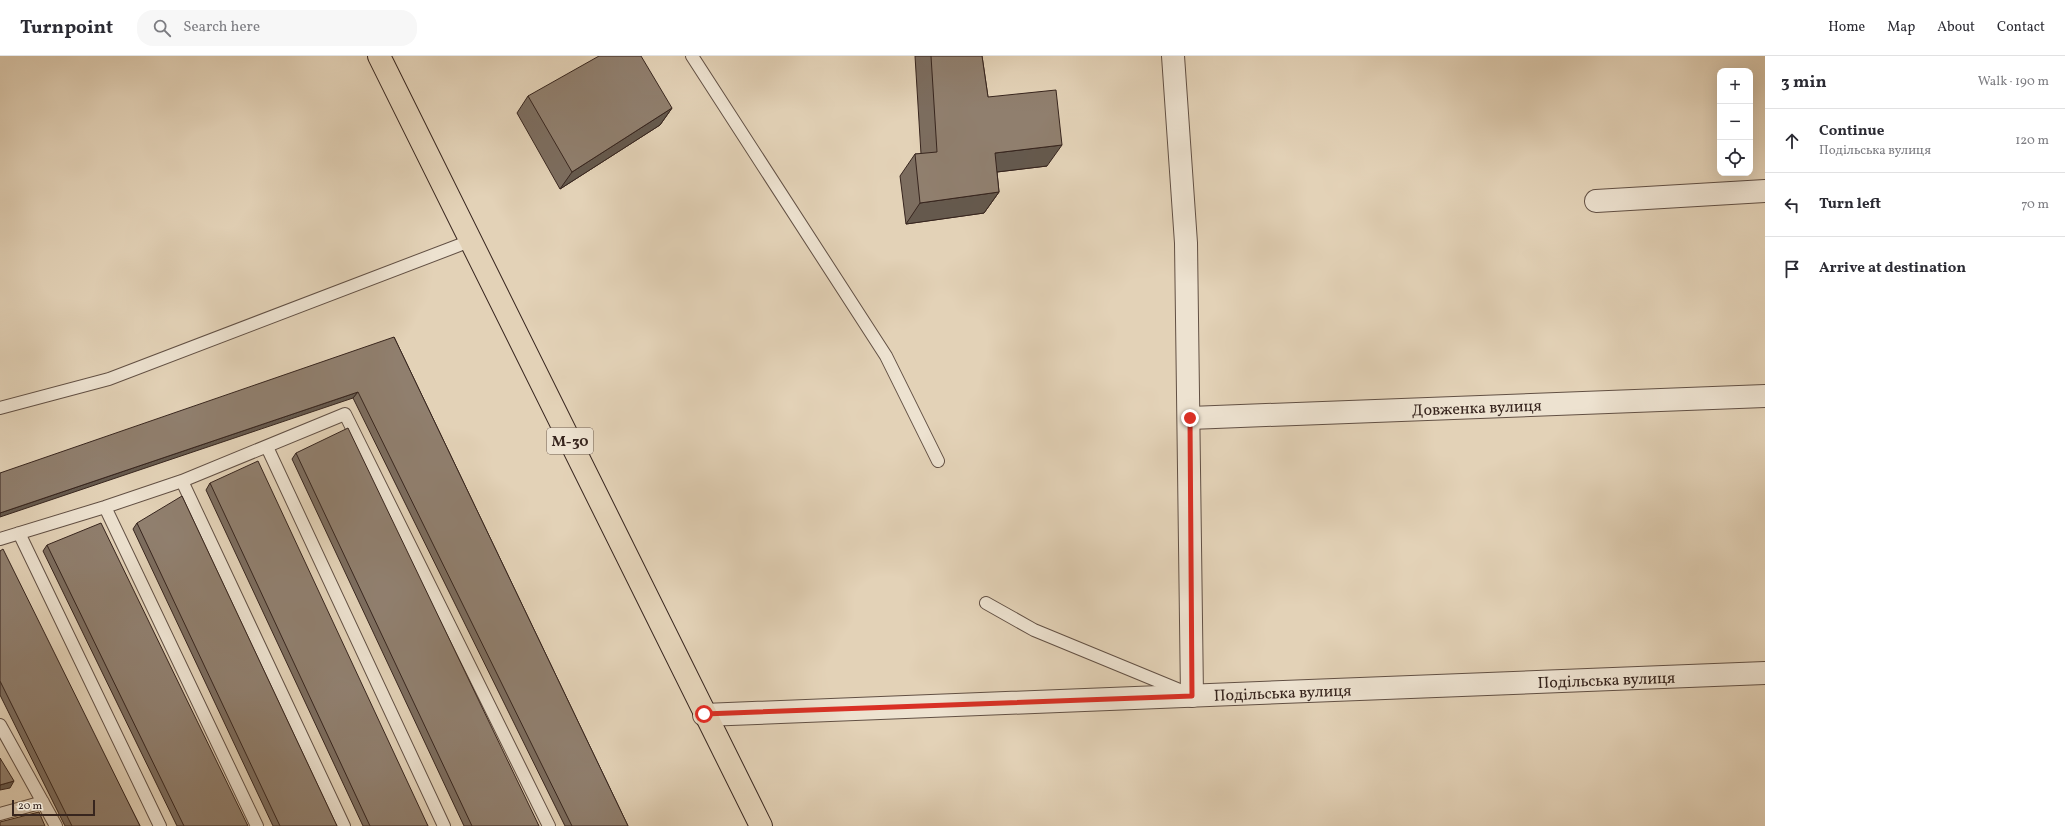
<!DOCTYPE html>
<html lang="en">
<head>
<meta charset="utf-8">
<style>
  :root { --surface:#fff; --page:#f7f7f7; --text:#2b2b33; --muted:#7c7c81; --line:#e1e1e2 }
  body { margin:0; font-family:Vollkorn,serif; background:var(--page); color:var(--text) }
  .controls { position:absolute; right:12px; top:12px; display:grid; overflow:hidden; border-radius:8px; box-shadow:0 4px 16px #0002 }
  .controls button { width:36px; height:36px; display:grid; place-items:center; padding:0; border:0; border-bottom:1px solid var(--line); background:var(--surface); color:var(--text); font:20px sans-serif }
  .scale { position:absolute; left:12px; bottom:10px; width:83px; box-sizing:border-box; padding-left:4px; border:2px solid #37251e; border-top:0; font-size:11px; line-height:14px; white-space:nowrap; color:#37251e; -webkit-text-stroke:3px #ede2d0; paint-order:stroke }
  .stop { position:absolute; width:12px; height:12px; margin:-9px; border:3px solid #d93025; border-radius:50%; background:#fff }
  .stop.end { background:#d93025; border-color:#fff; box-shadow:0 1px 4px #0008 }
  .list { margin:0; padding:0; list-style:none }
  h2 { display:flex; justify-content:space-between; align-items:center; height:52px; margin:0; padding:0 16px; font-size:17px }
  h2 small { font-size:13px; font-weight:400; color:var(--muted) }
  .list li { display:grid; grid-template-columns:26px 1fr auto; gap:12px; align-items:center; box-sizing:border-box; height:64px; padding:0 16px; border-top:1px solid var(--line) }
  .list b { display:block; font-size:15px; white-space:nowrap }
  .list p { margin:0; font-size:13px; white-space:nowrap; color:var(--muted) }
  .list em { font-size:13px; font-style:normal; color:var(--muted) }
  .icon { flex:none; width:22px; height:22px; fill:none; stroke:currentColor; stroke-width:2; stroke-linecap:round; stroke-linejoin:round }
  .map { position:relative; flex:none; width:1765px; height:770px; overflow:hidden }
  header { display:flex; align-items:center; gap:24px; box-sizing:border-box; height:56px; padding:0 20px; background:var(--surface); border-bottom:1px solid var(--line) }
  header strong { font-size:19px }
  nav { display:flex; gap:22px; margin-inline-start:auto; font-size:14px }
  .search { width:280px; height:36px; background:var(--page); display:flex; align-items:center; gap:10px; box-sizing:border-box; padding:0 14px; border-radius:16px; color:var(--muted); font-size:15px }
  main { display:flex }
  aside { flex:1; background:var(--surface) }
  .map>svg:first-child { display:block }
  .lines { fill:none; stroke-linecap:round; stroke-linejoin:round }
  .service-casing { stroke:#625044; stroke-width:14 }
  .minor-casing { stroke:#625044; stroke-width:24 }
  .trunk-casing { stroke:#37251e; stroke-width:24 }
  .service { stroke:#ede2d0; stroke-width:12 }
  .minor { stroke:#ede2d0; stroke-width:22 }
  .trunk { stroke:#e3d2b7; stroke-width:22 }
  .wall { fill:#7c6d5f; stroke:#37251e }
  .shaded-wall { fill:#65594d; stroke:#37251e }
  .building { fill:#907f6e; stroke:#37251e }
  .route { stroke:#d93025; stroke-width:5 }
  .labels { text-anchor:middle; stroke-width:3; stroke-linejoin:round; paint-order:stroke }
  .shield { fill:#ede2d0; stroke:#6e5e53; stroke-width:1 }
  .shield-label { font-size:15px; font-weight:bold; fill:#37251e }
  .street-label { font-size:16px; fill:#37251e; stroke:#ede2d0 }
</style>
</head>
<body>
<header>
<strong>Turnpoint</strong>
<div class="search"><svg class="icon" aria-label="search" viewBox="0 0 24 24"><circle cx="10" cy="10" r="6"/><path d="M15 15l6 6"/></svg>Search here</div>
<nav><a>Home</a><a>Map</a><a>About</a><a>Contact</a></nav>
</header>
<main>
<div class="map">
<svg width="1765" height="770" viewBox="0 0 1765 770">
  <rect width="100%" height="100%" fill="#e3d2b7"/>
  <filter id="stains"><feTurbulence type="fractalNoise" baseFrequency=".005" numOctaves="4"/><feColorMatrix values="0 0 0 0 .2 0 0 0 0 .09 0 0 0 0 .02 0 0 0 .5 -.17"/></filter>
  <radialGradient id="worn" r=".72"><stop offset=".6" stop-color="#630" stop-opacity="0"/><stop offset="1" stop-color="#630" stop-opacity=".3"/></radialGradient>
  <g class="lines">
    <defs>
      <path id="service" d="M692 0 886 300 938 405
        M0 352 109 323 470 185
        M267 391 444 770
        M182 425 344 770
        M105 451 257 770
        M19 477 160 770
        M0 483 105 451 182 425 345 358 549 770
        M986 547 1034 574 1182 635
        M0 669 56 770
        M0 758 43 746"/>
      <g id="minor">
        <path d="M1173 0 1186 187 1192 640"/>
        <path d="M1596 145 1765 135"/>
        <path id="s1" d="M1190 362 1765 340"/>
        <path id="s2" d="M704 659 1765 617"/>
      </g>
      <path id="trunk" d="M379 0 761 770"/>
    </defs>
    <use href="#service" class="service-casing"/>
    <use href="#minor" class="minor-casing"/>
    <use href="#trunk" class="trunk-casing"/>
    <use href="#service" class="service"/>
    <use href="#minor" class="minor"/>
    <use href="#trunk" class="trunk"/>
  </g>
  <path class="wall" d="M915 0H982L988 41 1047 110 997 116 999 136 984 157 906 168 900 120 915 98H921Z
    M528 40 672 52 660 69 560 133 517 57Z
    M394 281 628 770H565L353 342Z
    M296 397 539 770H464L292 403Z
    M210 427 428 770H363L206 434Z
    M137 467 337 770H273L133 473Z
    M47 489 248 770H177L43 495Z
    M0 495 140 770H65L0 639Z"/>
  <path class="shaded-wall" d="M672 52 660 69 560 133 572 116Z
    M1062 89 1047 110 980 118 995 97Z
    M999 136 984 157 906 168 920 147Z
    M358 336 353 342 0 461V457Z
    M14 725 10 732 0 734V729Z"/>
  <path class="building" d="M599 0H641L672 52 572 116 528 40Z
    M931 0H982L988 41 1056 34 1062 89 995 97 999 136 920 147 915 98 937 96Z
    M394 281 628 770H572L358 336 0 457V417Z
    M348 372 539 770H472L296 397Z
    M258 405 428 770H370L210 427Z
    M182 440 337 770H280L137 467Z
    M101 467 248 770H184L47 489Z
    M3 493 140 770H72L0 625V495Z
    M0 702 14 725 0 729Z
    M39 756 45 770H0V766Z"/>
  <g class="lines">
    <path class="route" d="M704 658 1192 640 1190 362"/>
  </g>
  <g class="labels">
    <rect class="shield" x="547" y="372" width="46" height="26" rx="3"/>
    <g class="shield-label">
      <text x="570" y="390">М-30</text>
    </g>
    <g class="street-label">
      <text dy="6" stroke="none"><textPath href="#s1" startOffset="287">Довженка вулиця</textPath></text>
      <text dy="6" stroke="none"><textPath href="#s2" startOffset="903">Подільська вулиця</textPath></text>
      <text dy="6" stroke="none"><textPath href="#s2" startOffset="579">Подільська вулиця</textPath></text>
    </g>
  </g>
  <rect width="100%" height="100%" filter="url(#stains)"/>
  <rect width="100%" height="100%" fill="url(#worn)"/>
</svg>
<div class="controls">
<button>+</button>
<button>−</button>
<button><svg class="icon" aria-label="locate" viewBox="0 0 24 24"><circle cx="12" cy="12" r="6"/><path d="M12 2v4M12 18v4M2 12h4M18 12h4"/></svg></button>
</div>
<div class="scale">20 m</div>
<div class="stop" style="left:704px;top:658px"></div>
<div class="stop end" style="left:1190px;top:362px"></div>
</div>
<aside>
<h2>3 min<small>Walk · 190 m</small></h2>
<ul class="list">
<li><svg class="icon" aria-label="ahead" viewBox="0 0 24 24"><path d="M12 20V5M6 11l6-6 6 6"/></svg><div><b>Continue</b><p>Подільська вулиця</p></div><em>120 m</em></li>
<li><svg class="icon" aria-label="left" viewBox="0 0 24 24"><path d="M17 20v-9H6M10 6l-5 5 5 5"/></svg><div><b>Turn left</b></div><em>70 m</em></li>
<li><svg class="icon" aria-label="arrive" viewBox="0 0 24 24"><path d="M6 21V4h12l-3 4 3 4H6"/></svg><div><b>Arrive at destination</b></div></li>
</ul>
</aside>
</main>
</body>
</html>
